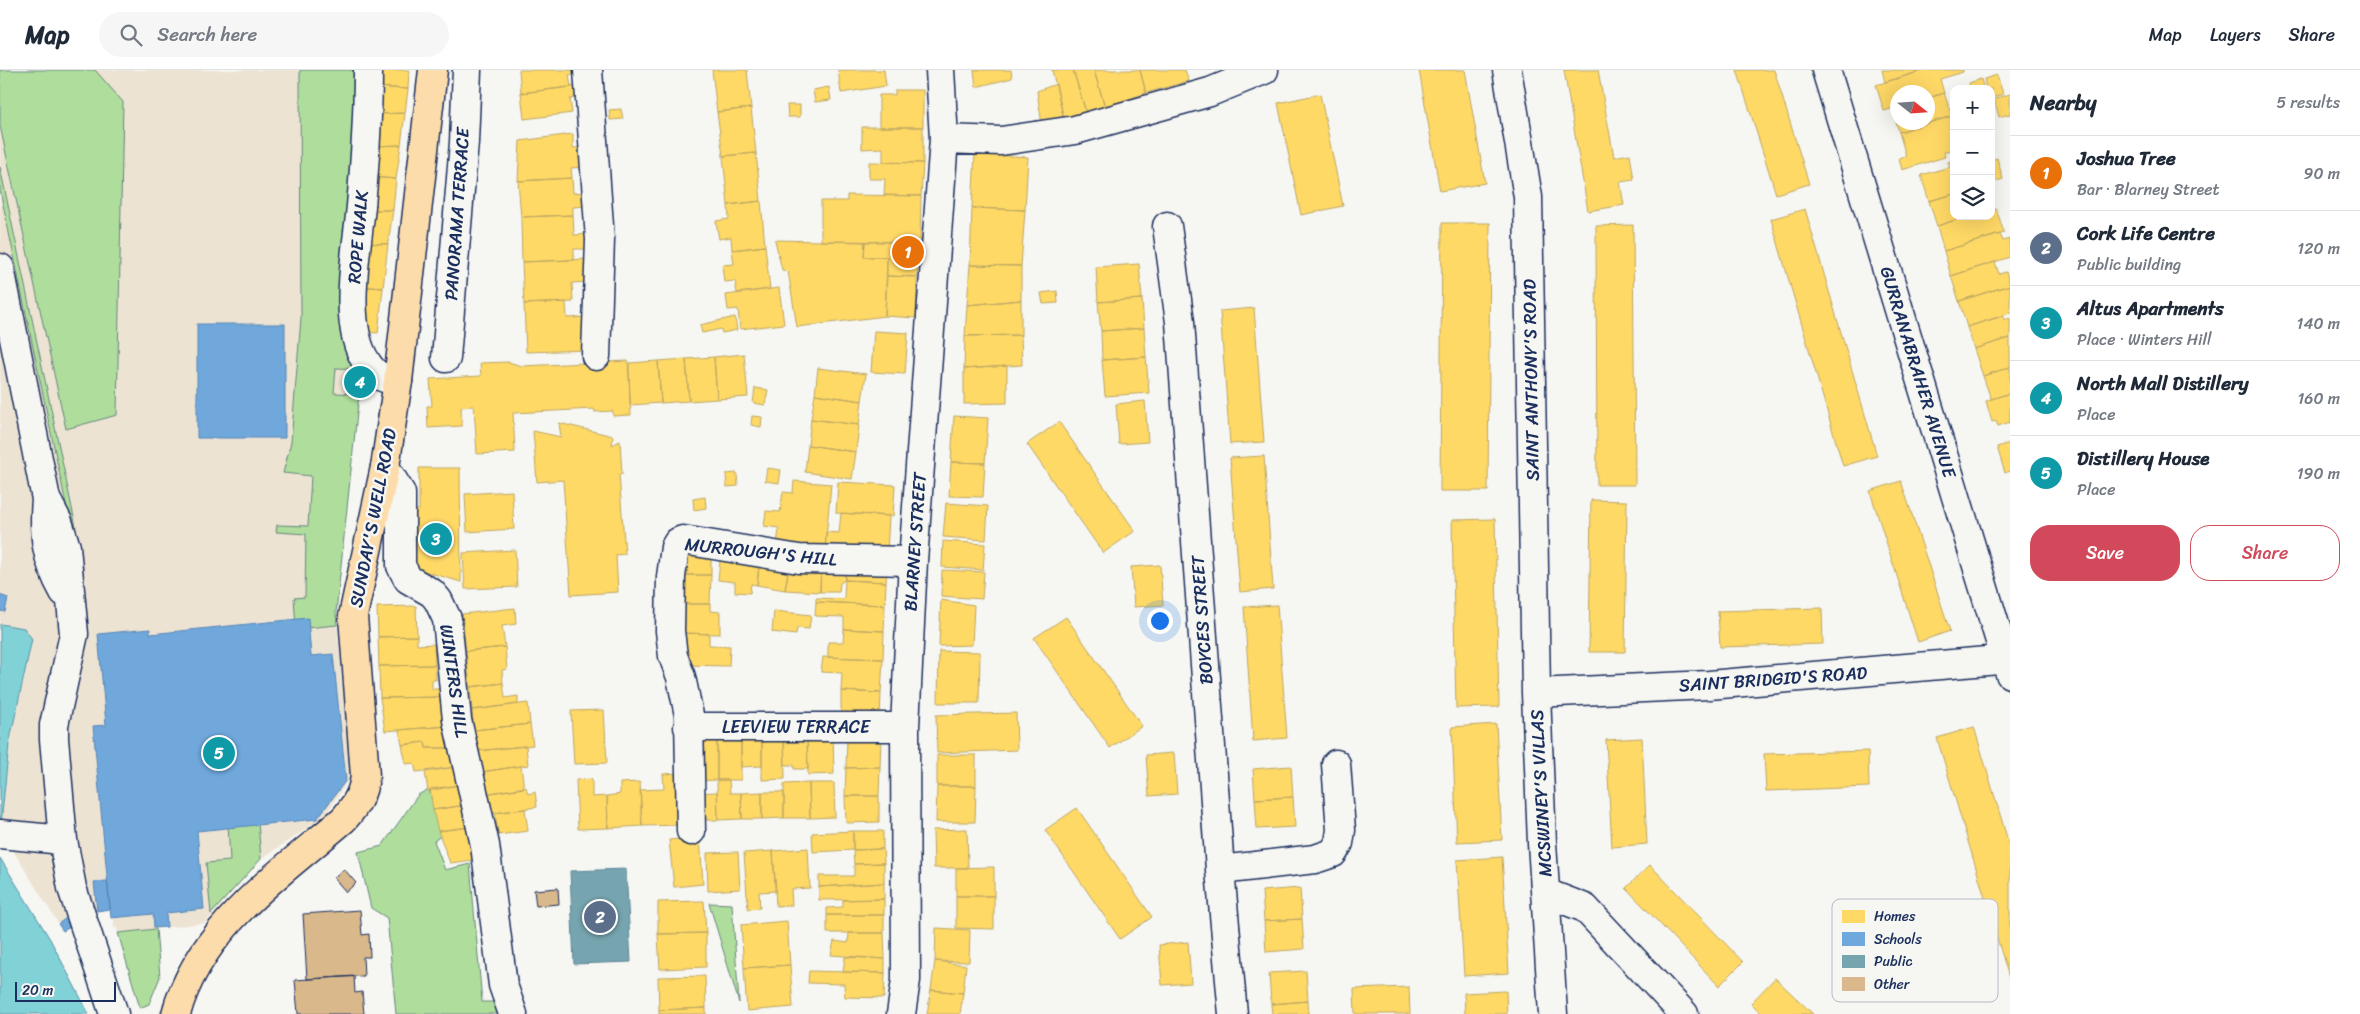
<!DOCTYPE html>
<html lang="en">
<head>
<meta charset="utf-8">
<style>
  :root { --surface:#fff; --page:#f6f6f7; --text:#1f2937; --muted:#747a83; --line:#e0e1e3; --accent:#d1495b }
  body { margin:0; font-family:Sriracha,sans-serif; background:var(--page); color:var(--text) }
  .controls { position:absolute; right:15px; top:15px; display:grid; overflow:hidden; border-radius:10px; box-shadow:0 5px 20px #0002 }
  .controls button { width:45px; height:45px; display:grid; place-items:center; padding:0; border:0; border-bottom:1px solid var(--line); background:var(--surface); color:var(--text); font:25px sans-serif }
  .compass { position:absolute; left:1890px; top:15px; width:45px; height:45px; border-radius:50%; background:var(--surface); box-shadow:0 5px 20px #0002; rotate:107deg }
  .scale { position:absolute; left:15px; bottom:12px; width:101px; box-sizing:border-box; padding-left:5px; border:2px solid #1b2f5e; border-top:0; font-size:14px; line-height:18px; white-space:nowrap; color:#1b2f5e; -webkit-text-stroke:4px #f6f6f2; paint-order:stroke }
  .you { position:absolute; left:1159px; top:550px; width:18px; height:18px; margin:-12px; border:4px solid #fff; border-radius:50%; background:#1a73e8; box-shadow:0 0 0 8px #1a73e833 }
  .badge { display:grid; place-items:center; width:32px; height:32px; border-radius:50%; background:var(--accent); color:#fff; font-size:16px; font-weight:700 }
  .pin { position:absolute; translate:-50% -50%; border:2px solid #fff; box-shadow:0 1px 5px #0006 }
  .list { margin:0; padding:0; list-style:none }
  h2 { display:flex; justify-content:space-between; align-items:center; height:65px; margin:0; padding:0 20px; font-size:21px }
  h2 small { font-size:16px; font-weight:400; color:var(--muted) }
  .list li { display:grid; grid-template-columns:32px 1fr auto; gap:15px; align-items:center; box-sizing:border-box; height:75px; padding:0 20px; border-top:1px solid var(--line) }
  .list b { display:block; font-size:19px; white-space:nowrap }
  .list p { margin:0; font-size:16px; white-space:nowrap; color:var(--muted) }
  .list em { font-size:16px; font-style:normal; color:var(--muted) }
  .actions { display:flex; gap:10px; padding:15px 20px }
  .actions a { flex:1; padding:11px 0; border:1px solid var(--accent); border-radius:20px; text-align:center; font-size:18px; color:var(--accent) }
  .actions .main { background:var(--accent); color:#fff }
  .icon { flex:none; width:28px; height:28px; fill:none; stroke:currentColor; stroke-width:2; stroke-linecap:round; stroke-linejoin:round }
  .map { position:relative; flex:none; width:2010px; height:944px; overflow:hidden }
  header { display:flex; align-items:center; gap:30px; box-sizing:border-box; height:70px; padding:0 25px; background:var(--surface); border-bottom:1px solid var(--line) }
  header strong { font-size:24px }
  nav { display:flex; gap:28px; margin-inline-start:auto; font-size:18px }
  .search { width:350px; height:45px; background:var(--page); display:flex; align-items:center; gap:12px; box-sizing:border-box; padding:0 18px; border-radius:28px; color:var(--muted); font-size:19px }
  main { display:flex }
  aside { flex:1; background:var(--surface) }
  .map>svg:first-child { display:block }
  .built { fill:#ede3d3 }
  .green { fill:#afdd9c; stroke:#65867d }
  .water { fill:#81d2d7; stroke:#5891a7 }
  .homes { fill:#ffd966; stroke:#bba664 }
  .schools { fill:#6fa8dc; stroke:#5684b6 }
  .public { fill:#76a5af; stroke:#5b8297 }
  .building { fill:#d9b88b; stroke:#1b2f5e }
  .lines { fill:none; stroke-linecap:round; stroke-linejoin:round }
  .minor-casing { stroke:#1b2f5e; stroke-width:31 }
  .major-casing { stroke:#1b2f5e; stroke-width:31 }
  .minor { stroke:#f6f6f2; stroke-width:28 }
  .major { stroke:#fddcac; stroke-width:28 }
  .labels { text-anchor:middle; stroke-width:5; stroke-linejoin:round; paint-order:stroke }
  .street-label { font-size:18px; fill:#1b2f5e; stroke:#f6f6f2 }
  .key { fill:#f6f6f2; stroke:#b4bac6; stroke-width:1 }
  .key-label { font-size:14px; fill:#1b2f5e }
</style>
</head>
<body>
<header>
<strong>Map</strong>
<div class="search"><svg class="icon" aria-label="search" viewBox="0 0 24 24"><circle cx="10" cy="10" r="6"/><path d="M15 15l6 6"/></svg>Search here</div>
<nav><a>Map</a><a>Layers</a><a>Share</a></nav>
</header>
<main>
<div class="map">
<svg width="2010" height="944" viewBox="0 0 2010 944">
  <rect width="100%" height="100%" fill="#f6f6f2"/>
  <filter id="ink" filterUnits="userSpaceOnUse"><feTurbulence type="fractalNoise" baseFrequency=".02" numOctaves="2"/><feDisplacementMap in="SourceGraphic" scale="10" xChannelSelector="R" yChannelSelector="G"/><feConvolveMatrix kernelMatrix="1 2 1 2 8 2 1 2 1" color-interpolation-filters="sRGB"/></filter>
  <g filter="url(#ink)">
    <path class="built" d="M0 0H360L361 299 336 543 351 706 324 747 261 789 205 853 118 863 117 858H114V849L110 839 97 841 63 861 12 779 0 772Z"/>
    <path class="green" d="M0 0H95L123 32 117 345 66 359 0 56Z
      M300 0H360L361 299 336 298 334 323 359 324 336 543 337 555 296 559 294 528 305 527 306 464 276 462 277 455 308 456 311 406 283 403 291 372 301 248Z
      M0 97 76 457 71 458 0 120Z
      M429 719 442 765 434 771 445 800 470 794 482 932H498L501 944H396L387 848 371 838 358 782 382 776 418 725Z
      M258 752 261 789 211 844 206 793 230 791 228 754Z
      M709 833 732 834 739 933Z
      M156 859 160 907 149 934 140 938 118 863Z"/>
    <path class="water" d="M0 554 24 558 32 569 9 674 0 764Z
      M0 788 50 869 89 944H0Z"/>
    <path class="homes" d="M378 0H409L408 19 377 17Z
      M519 0H583V3L569 5 571 17 521 23Z
      M712 0H747L751 38 717 42Z
      M838 0H884L886 16 841 23Z
      M974 0H1011L1012 8 976 17Z
      M1052 0H1073L1086 42 1064 49Z
      M1073 0H1094L1105 37 1086 42Z
      M1100 0H1140L1146 23 1105 37 1094 1Z
      M1140 0H1185L1189 11 1146 23Z
      M1419 0H1465L1485 113 1440 121Z
      M1564 0H1598L1614 87 1630 84 1634 110 1620 112 1624 135 1588 141Z
      M1737 0H1774L1809 114 1776 124Z
      M1882 0H1925L1885 12Z
      M1925 0H1963V2L1940 9 1944 23 1928 28V22H1898V37L1884 41 1876 15Z
      M1997 5 2003 24 1991 28V19H1986L1984 9Z
      M1981 9 1984 19H1971L1969 13Z
      M1056 14 1064 49 1042 55 1037 21Z
      M584 15 586 27 570 29 572 43 524 49 521 23Z
      M377 17 408 19 405 43 376 44Z
      M829 17 831 30 815 32 813 20Z
      M895 20H923V57H879V25H895Z
      M1944 23 1952 46 1899 62 1892 39 1898 37V52H1928V28Z
      M1320 24 1343 136 1301 145 1278 33Z
      M2010 24V44L1999 47 1994 29Z
      M787 35H800V47H788Z
      M751 38 756 83 723 86 717 42Z
      M621 39 623 49 610 50 609 40Z
      M405 43 401 75 374 76 376 44Z
      M1952 46H1954V79L1944 82 1945 87 1902 100 1899 88 1906 86 1899 62Z
      M862 57H923V93L883 92V78L862 79Z
      M573 64V78L586 77 587 97 571 98 572 108 518 111 520 71Z
      M401 75 396 109 371 107 374 76Z
      M756 83 761 131 728 135 723 86Z
      M975 84 1028 87 1025 140 972 138Z
      M1997 88 2003 109 1991 113V90Z
      M1954 90V124L1929 131 1921 105 1950 97 1948 92Z
      M869 92 923 93 921 126 884 125 885 109H869Z
      M371 107 396 109 393 140H368Z
      M572 108 573 123 585 122 586 136 573 137V145L521 147 518 111Z
      M1954 124V146H1968L1937 156 1929 131Z
      M847 125 921 126 920 172 821 171V131H847Z
      M761 131 765 176 732 180 731 167 719 169 716 151 729 149 728 135Z
      M972 138 1025 140 1021 196 970 195Z
      M1996 138 2004 163 1944 181 1937 156 1968 146H1991V139Z
      M1805 139 1877 386 1843 396 1771 149Z
      M368 140H393L388 174 364 173Z
      M573 145 574 165 589 164 590 179H574V190L522 192 521 147Z
      M1442 153H1490L1488 421H1440Z
      M1633 155 1635 415H1597L1596 156Z
      M2000 164 2003 171 2009 169 2010 187 1951 206 1944 181Z
      M775 170 865 172 864 187H887L885 246 797 257 788 201 782 200Z
      M865 172H920L917 207 887 206V187H864Z
      M364 173 388 174 383 218 360 216Z
      M765 176 770 219 737 223 735 211 724 212 722 195 734 194 732 180Z
      M589 189V212L572 213 573 232 524 234 522 192Z
      M1995 192 1999 204 2006 202 2010 215 1959 231 1951 206Z
      M1139 194 1142 229 1098 232 1096 197Z
      M970 195 1021 196V230L967 235Z
      M887 206 917 207 916 248 885 246Z
      M2010 215V243L1967 257 1959 231Z
      M360 216 383 218 378 263 364 262Z
      M779 218 784 254 740 259 738 239 728 240 726 225Z
      M1057 221 1058 233 1043 234 1041 223Z
      M1142 229 1144 258 1101 261 1098 232Z
      M1021 230V265L965 266 967 235Z
      M566 232 567 248 589 247 590 280 526 282 524 234Z
      M1254 238 1264 372 1230 374 1220 241Z
      M2003 246 2004 250 2010 248V268L1974 279 1967 257Z
      M735 247 737 260 722 263 721 259 702 263 700 255Z
      M1144 258 1146 287 1102 290 1101 261Z
      M874 261 908 263 905 304 871 302Z
      M1021 265 1022 295 964 299 965 266Z
      M2010 268V297L1983 306 1974 279Z
      M744 284 748 327 717 329 714 287Z
      M714 287 717 329 689 331 686 289Z
      M1146 287 1149 323 1105 326 1102 290Z
      M686 289 689 331 661 333 658 291Z
      M628 291 631 345 613 346V341L595 342 594 339 513 343 515 382 477 384 474 336 461 337 462 356 428 358 427 336H432L430 309 481 306 480 293 508 292 522 296Z
      M658 291 661 333 630 335 629 293Z
      M1007 296V333L964 334V299Z
      M2010 297V323L1991 329 1983 306Z
      M818 298 866 304 862 331 815 324Z
      M755 318 768 320 765 335 753 333Z
      M2010 323V352L1998 356 1996 351 1992 352 1986 331Z
      M815 324 862 331 859 355 811 349Z
      M1145 331 1148 372 1119 374 1116 334Z
      M752 346 762 347 761 357 751 355Z
      M954 346 988 348 985 393 951 392Z
      M811 349 859 355 856 382 808 375Z
      M1059 352 1135 461 1103 483 1027 374Z
      M559 353 613 366 612 375 620 371 622 404H619L625 484 616 485 618 522 571 525 563 410 537 412 533 361 561 367Z
      M2010 373V401L2005 403 1997 377Z
      M808 375 856 382 852 409 805 402Z
      M1264 386 1273 519 1240 522 1230 388Z
      M951 392 985 393 983 427 949 426Z
      M419 398H460L461 512 413 498 412 440H419Z
      M767 398 781 400 779 413 765 411Z
      M737 403 738 416 727 417 726 404Z
      M794 411 831 414 825 480 777 476 779 458 764 456 766 441 780 442 783 422 793 423Z
      M1901 411 1950 561 1918 572 1870 421Z
      M838 412 895 415 893 446 836 443Z
      M512 421 514 459 467 462 465 424Z
      M705 427 706 438 694 440 693 429Z
      M1591 430 1627 431 1625 582H1589Z
      M946 433 988 436 986 470 943 467Z
      M841 443 889 446 887 484 825 480 826 462 839 463Z
      M1495 449 1499 637 1456 638 1452 450Z
      M943 471 985 474 983 500 942 497Z
      M683 478H711V505H682Z
      M515 480 517 517 465 519 463 483Z
      M721 482 760 486 757 515 751 514 750 523 735 522V512L718 510Z
      M760 486 790 491 785 520 757 515Z
      M790 491 821 492 820 522 785 520Z
      M821 492H845V510L840 513 839 522H820Z
      M845 492 887 495 886 512 845 510Z
      M1160 495 1163 535 1134 537 1131 497Z
      M942 500 984 502 982 529 941 526Z
      M682 505H711L710 534H682Z
      M845 510 886 512 885 535 816 532V528L844 529Z
      M941 530 974 535 972 575 939 576Z
      M816 532 885 535 884 561 844 559V547L815 546Z
      M679 534H710V541L720 542V564L679 563Z
      M1277 535 1287 668 1253 671 1244 537Z
      M416 536 417 566 378 567 377 537Z
      M515 538 516 554 502 556 505 577 466 581 462 544Z
      M1822 538 1823 574 1720 577 1718 541Z
      M774 541 811 545 809 559 797 558 796 565 772 562Z
      M1066 547 1142 656 1110 678 1034 568Z
      M844 559 884 561 883 589 828 587V572H843Z
      M683 563 709 564V575L730 576 729 596 684 595Z
      M417 566V575L434 574 435 595 379 596 378 567Z
      M505 577 507 599 502 600 503 613 470 617 466 581Z
      M939 581 980 582 979 633H938Z
      M823 587 883 589 881 623 841 621 842 603 821 602Z
      M435 595 436 610H432V619H444V627L380 628 379 596Z
      M503 613 505 628 518 626V634L472 640 470 617Z
      M841 621 881 623 880 648 841 647Z
      M444 627 448 656 385 661 380 628Z
      M528 633 530 654 474 660 472 640Z
      M604 640 607 693 574 694 571 641Z
      M1016 643 1017 680 937 683 936 645Z
      M530 654 533 675 477 681 474 660Z
      M1496 654 1502 770 1457 772 1452 657Z
      M448 656 451 678H426L425 672 402 675 399 660Z
      M1974 657 2010 778V911L1937 668Z
      M833 666 834 704 808 705 807 667Z
      M847 666 881 667 880 697 846 698Z
      M784 667H807L808 699H794V695H785Z
      M784 667 785 709 762 710V668Z
      M717 668H741V710H717Z
      M717 668V710L694 711 693 669Z
      M741 668H762V696L741 697Z
      M1642 668 1647 774 1612 777 1606 670Z
      M425 672 426 678H451L456 697 416 702 414 693 406 694 402 675Z
      M526 676 528 695 481 702 477 681Z
      M1868 681 1869 717 1766 721 1764 684Z
      M1174 683 1177 724 1149 726 1146 685Z
      M937 685H976V716H937Z
      M521 696 524 718 484 724 481 702Z
      M1291 696 1293 727 1255 729 1253 699Z
      M456 697 459 715 428 721 425 702Z
      M880 697 879 726H845L846 698Z
      M680 703 682 755 642 756 640 720 664 719 663 704Z
      M592 709V727L607 726 608 758 578 759 576 710Z
      M717 710H729L730 723H741L742 749 718 750Z
      M640 712 642 756 608 758 607 726 620 724V713Z
      M809 713 810 748H784V714Z
      M809 713H834L835 747 810 748Z
      M459 715 466 735 433 740 430 719Z
      M937 716H976L975 752H936Z
      M526 717 528 724 535 722 537 737 487 744 484 724Z
      M717 722 718 750H696L695 723Z
      M762 722V749H742L741 723Z
      M762 722H784V748L762 749Z
      M845 726H879V752L846 753Z
      M1293 727 1295 757 1257 759 1255 729Z
      M466 735 470 757 438 761 433 740Z
      M1077 738 1152 847 1120 869 1045 760Z
      M525 739 528 761 498 765 495 743Z
      M470 757 481 789 450 793 438 761Z
      M967 759 968 798H934L933 760Z
      M853 761V780L813 782 812 763Z
      M853 761H883V779L853 780Z
      M700 767 703 814 674 817 669 770Z
      M808 778 810 818 791 819 792 835 776 836 773 781Z
      M883 779 884 793 854 794 853 780Z
      M773 781 776 821 759 822 760 838 748 839 744 783Z
      M738 782 740 819 708 821 707 783Z
      M1502 787 1509 903 1464 906 1457 790Z
      M884 793V813L819 817V806H854V794Z
      M1650 795 1743 892 1719 916 1626 818Z
      M994 797V826H956V798Z
      M884 813V829L819 830V817Z
      M1300 818 1302 849 1264 851 1262 821Z
      M956 826H994V859L956 858Z
      M884 829V845H827V838L843 837V830Z
      M704 831 706 863 658 864V832Z
      M827 845H884V863H827Z
      M1302 849 1304 879 1266 882 1264 851Z
      M787 851 790 895 744 898 741 855Z
      M936 858 970 860 969 892 935 891Z
      M706 863V897L660 899 658 864Z
      M849 863H884L885 889 831 885 834 871 848 873Z
      M1188 872 1191 913 1162 915 1159 875Z
      M845 887 885 889V903L843 902Z
      M935 891 966 895 963 923 931 920Z
      M790 895 793 937 747 941 744 898Z
      M809 901 885 903 884 928 845 927 844 914 808 913Z
      M1306 901 1308 931 1271 934 1269 903Z
      M705 906 706 938 659 940 658 907Z
      M1775 908 1813 944H1762L1751 933Z
      M1409 917 1410 944H1355L1354 919Z
      M931 920 963 923 960 944H927Z
      M1506 921 1507 944H1465L1464 923Z
      M1308 931 1309 944H1272L1271 934Z
      M706 938V944H659V940Z"/>
    <path class="schools" d="M197 254H285V368H197Z
      M0 525 8 528 5 542 0 541Z
      M308 548 311 586 333 584 346 710 317 749 197 761 204 839 166 843 167 857 154 858 153 844 111 848 93 656 106 655 98 564 150 559V564Z
      M107 811 110 839 97 841 94 812Z
      M66 848 72 856 63 861 58 854Z"/>
    <path class="public" d="M626 799 631 892 574 894 570 801Z"/>
    <path class="building" d="M344 799 356 813 346 822 334 808Z
      M558 818 559 834 536 836 534 820Z
      M360 840 362 865 369 864 370 887H363L364 906 307 909 303 844Z
      M354 906 355 923 362 922 364 944H298L295 910Z"/>
    <g class="lines">
      <defs>
        <path id="minor" d="M368 0C368 45 365 91 361 136 357 180 341 255 367 293 375 306 384 309 398 311
          M588 0 600 170 596 286
          M1507 0 1528 127 1536 623 1542 773 1553 944
          M1826 0 2010 604
          M944 69 1001 71 1075 60 1210 22 1264 0
          M1167 156 1180 252 1220 800 1233 944
          M0 198 46 429C43 465 46 490 64 522
          M446 288 464 72 467 0
          M385 397 401 423V496L408 509 432 523 438 530 447 549 457 650 485 775 503 915 513 944
          M46 429 58 452 66 477 74 564 54 655V669L63 770 72 818 114 944
          M1536 623 1709 615 2010 589
          M688 657H905
          M691 761 689 645 681 607 673 586 670 561 671 507 675 477 678 472 683 470 799 489 913 491
          M0 764 63 770
          M1220 800 1315 789 1333 783 1339 773 1341 760 1336 694
          M1546 823 1585 838 1684 944
          M901 944 906 910 905 657 913 491 944 69 940 0"/>
        <path id="major" d="M176 944C199 858 280 804 344 749 356 735 363 724 365 706L353 546 385 397 398 311 433 0"/>
      </defs>
      <use href="#minor" class="minor-casing"/>
      <use href="#major" class="major-casing"/>
      <use href="#minor" class="minor"/>
      <use href="#major" class="major"/>
    </g>
  </g>
  <g class="labels">
    <g class="street-label">
      <text transform="translate(457 144) rotate(-86)" y="6">PANORAMA TERRACE</text>
      <text transform="translate(358 167) rotate(-85)" y="6">ROPE WALK</text>
      <text transform="translate(1918 302) rotate(73)" y="6">GURRANABRAHER AVENUE</text>
      <text transform="translate(1531 310) rotate(-91)" y="6">SAINT ANTHONY'S ROAD</text>
      <text transform="translate(373 448) rotate(-79)" y="6">SUNDAY'S WELL ROAD</text>
      <text transform="translate(915 472) rotate(-86)" y="6">BLARNEY STREET</text>
      <text transform="translate(761 482) rotate(6)" y="6">MURROUGH'S HILL</text>
      <text transform="translate(1202 550) rotate(-94)" y="6">BOYCES STREET</text>
      <text transform="translate(1773 609) rotate(-4)" y="6">SAINT BRIDGID'S ROAD</text>
      <text transform="translate(454 611) rotate(82)" y="6">WINTERS HILL</text>
      <text x="796" y="663">LEEVIEW TERRACE</text>
      <text transform="translate(1541 723) rotate(-93)" y="6">MCSWINEY'S VILLAS</text>
    </g>
  </g>
  <rect x="1832" y="829" width="166" height="103" rx="8" class="key"/>
  <rect x="1842" y="840" width="23" height="13" fill="#ffd966"/>
  <rect x="1842" y="862" width="23" height="14" fill="#6fa8dc"/>
  <rect x="1842" y="885" width="23" height="13" fill="#76a5af"/>
  <rect x="1842" y="907" width="23" height="14" fill="#d9b88b"/>
  <g class="key-label">
    <text x="1874" y="851">Homes</text>
    <text x="1874" y="874">Schools</text>
    <text x="1874" y="896">Public</text>
    <text x="1874" y="919">Other</text>
  </g>
</svg>
<div class="controls">
<button>+</button>
<button>−</button>
<button><svg class="icon" aria-label="layers" viewBox="0 0 24 24"><path d="M12 4l9 5-9 5-9-5zM3 14l9 5 9-5"/></svg></button>
</div>
<svg class="compass" viewBox="-18 -18 36 36"><path d="M0-13l5 13h-10z" fill="#e53935"/><path d="M0 13l5-13h-10z" fill="#747a83"/></svg>
<div class="scale">20 m</div>
<div class="you"></div>
<div class="pin badge" style="left:908px;top:182px;background:#e8710a">1</div>
<div class="pin badge" style="left:600px;top:847px;background:#5c6f8a">2</div>
<div class="pin badge" style="left:436px;top:469px;background:#0f9aa8">3</div>
<div class="pin badge" style="left:360px;top:312px;background:#0f9aa8">4</div>
<div class="pin badge" style="left:219px;top:683px;background:#0f9aa8">5</div>
</div>
<aside>
<h2>Nearby<small>5 results</small></h2>
<ul class="list">
<li><span class="badge" style="background:#e8710a">1</span><div><b>Joshua Tree</b><p>Bar · Blarney Street</p></div><em>90 m</em></li>
<li><span class="badge" style="background:#5c6f8a">2</span><div><b>Cork Life Centre</b><p>Public building</p></div><em>120 m</em></li>
<li><span class="badge" style="background:#0f9aa8">3</span><div><b>Altus Apartments</b><p>Place · Winters Hill</p></div><em>140 m</em></li>
<li><span class="badge" style="background:#0f9aa8">4</span><div><b>North Mall Distillery</b><p>Place</p></div><em>160 m</em></li>
<li><span class="badge" style="background:#0f9aa8">5</span><div><b>Distillery House</b><p>Place</p></div><em>190 m</em></li>
</ul>
<div class="actions"><a class="main">Save</a><a>Share</a></div>
</aside>
</main>
</body>
</html>
